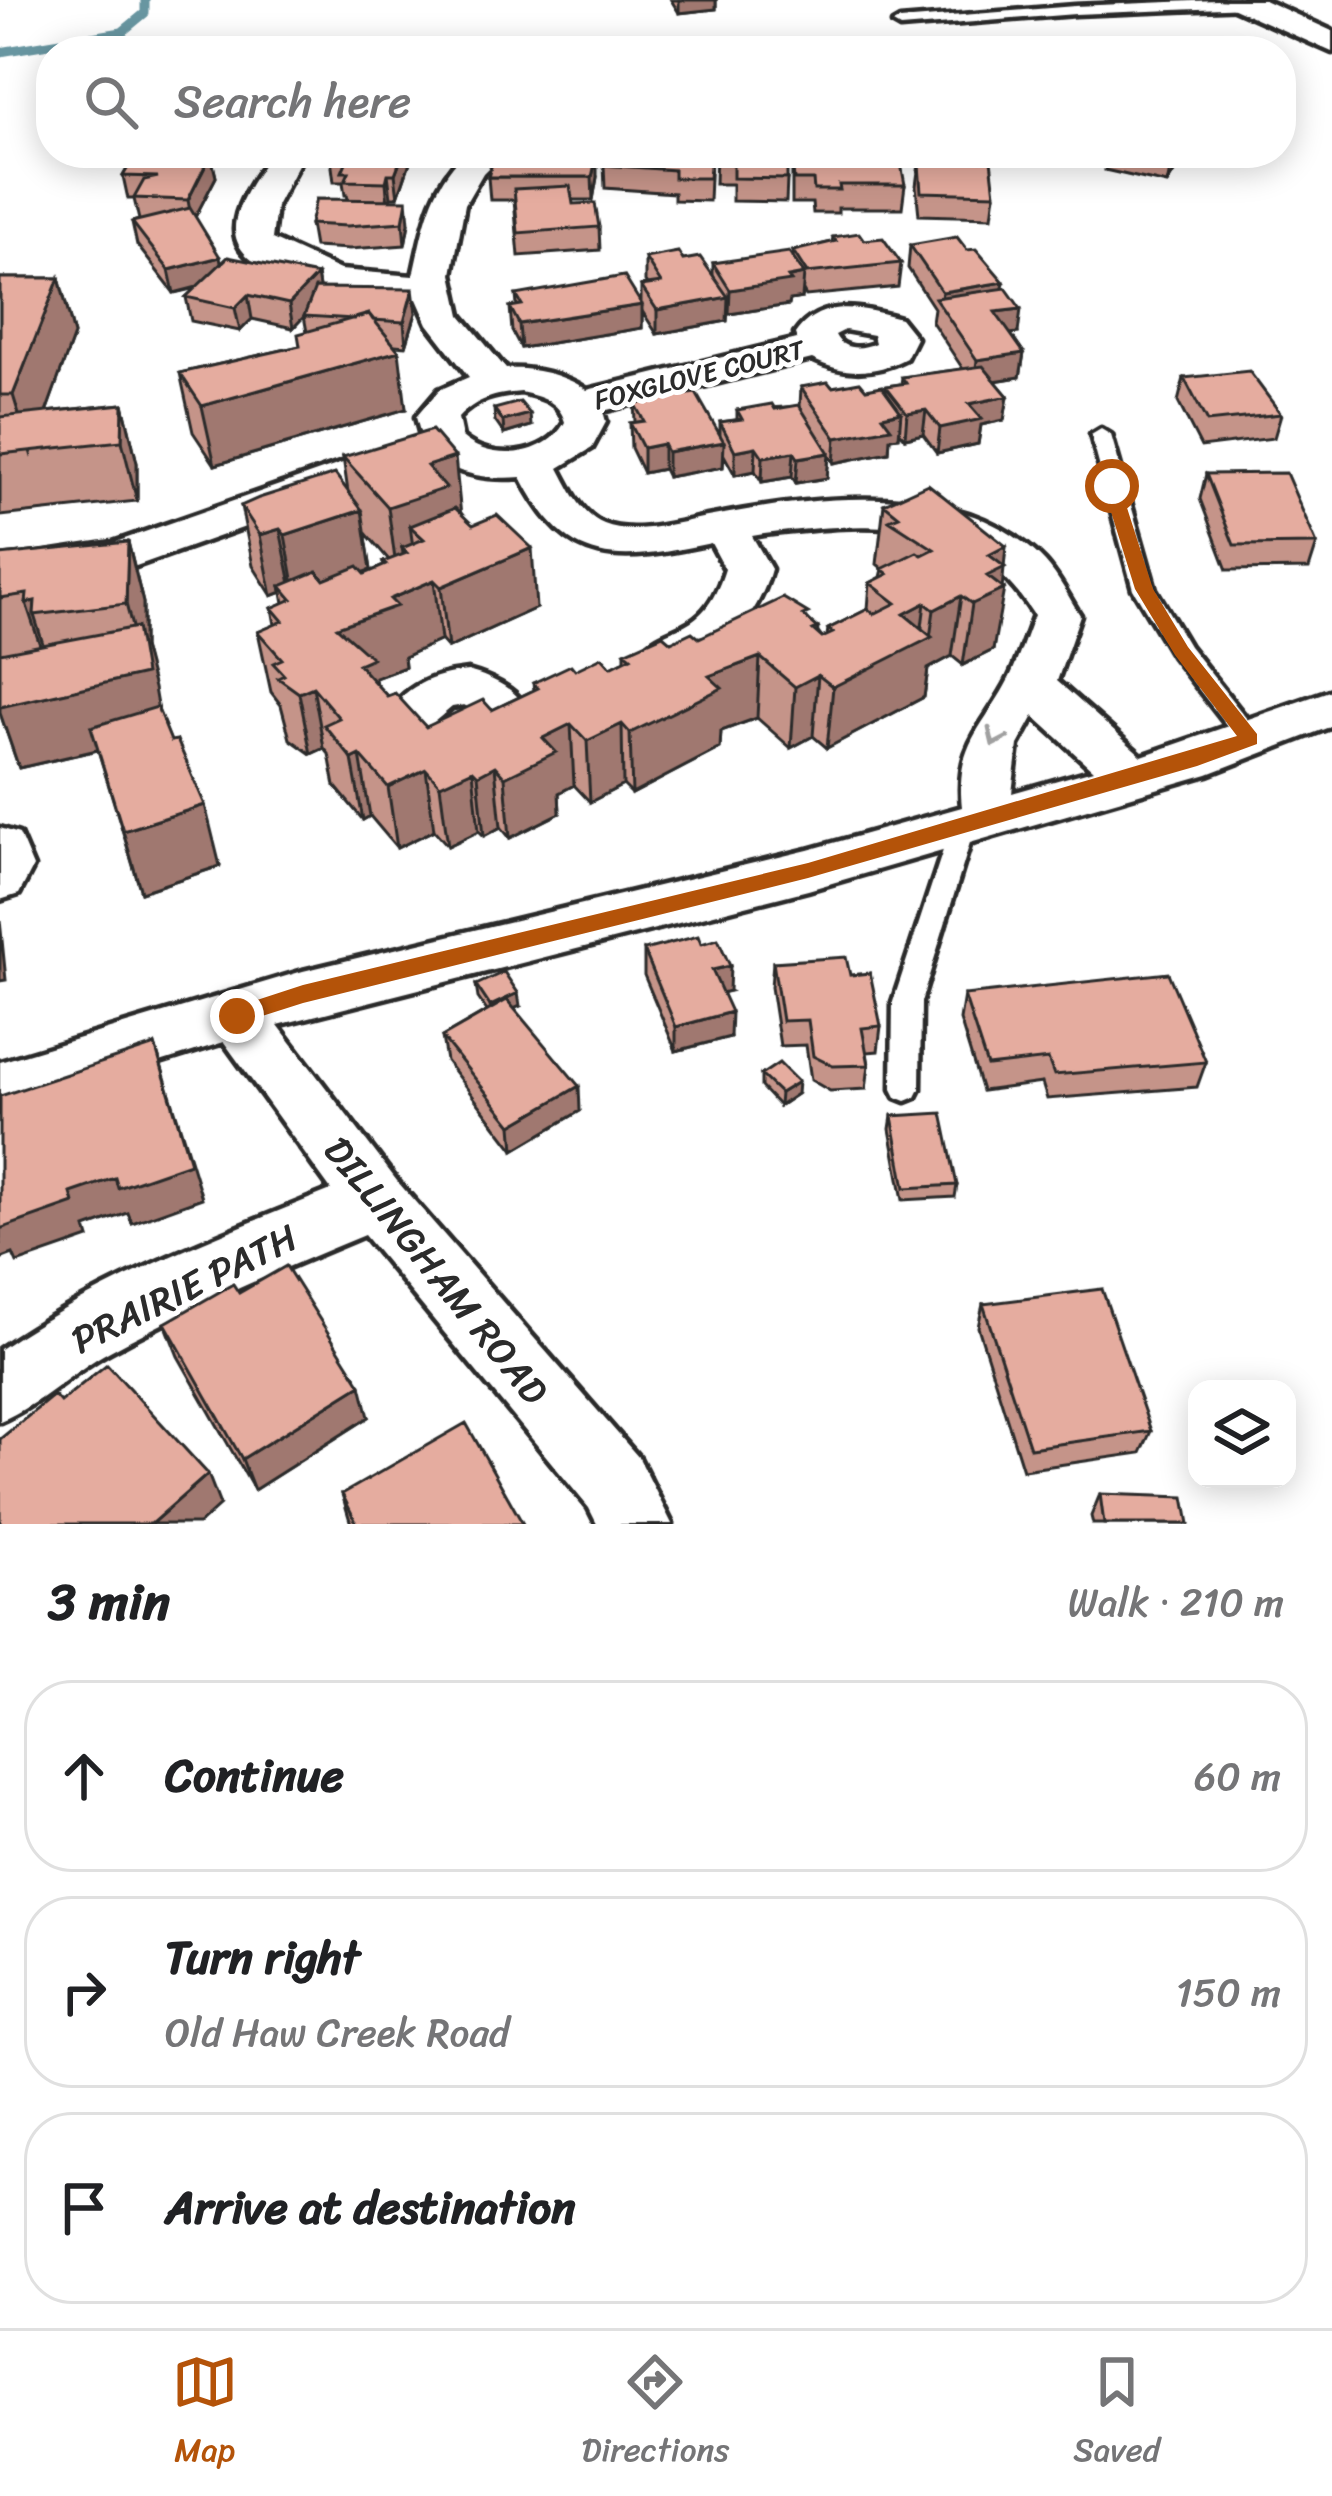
<!DOCTYPE html>
<html lang="en">
<head>
<meta charset="utf-8">
<style>
  :root { --surface:#fff; --page:#f2f2f2; --text:#202124; --muted:#757577; --line:#e0e0e0; --accent:#b45309 }
  body { margin:0; font-family:Sriracha,sans-serif; background:var(--page); color:var(--text) }
  .controls { position:absolute; right:36px; bottom:36px; display:grid; overflow:hidden; border-radius:24px; box-shadow:0 6px 30px #0003 }
  .controls button { width:108px; height:108px; display:grid; place-items:center; padding:0; border:0; border-bottom:3px solid var(--line); background:var(--surface); color:var(--text); font:60px sans-serif }
  .stop { position:absolute; width:36px; height:36px; margin:-27px; border:9px solid #b45309; border-radius:50%; background:#fff }
  .stop.end { background:#b45309; border-color:#fff; box-shadow:0 3px 12px #0008 }
  .list { margin:0; padding:0; list-style:none }
  h2 { display:flex; justify-content:space-between; align-items:center; height:156px; margin:0; padding:0 48px; font-size:51px }
  h2 small { font-size:39px; font-weight:400; color:var(--muted) }
  .list li { display:grid; grid-template-columns:78px 1fr auto; gap:36px; align-items:center; box-sizing:border-box; height:192px; margin:0 24px 24px; padding:0 24px; border:3px solid var(--line); border-radius:48px }
  .list b { display:block; font-size:45px; white-space:nowrap }
  .list p { margin:0; font-size:39px; white-space:nowrap; color:var(--muted) }
  .list em { font-size:39px; font-style:normal; color:var(--muted) }
  .icon { flex:none; width:66px; height:66px; fill:none; stroke:currentColor; stroke-width:2; stroke-linecap:round; stroke-linejoin:round }
  .map { position:relative; flex:none; width:1332px; height:1524px; overflow:hidden }
  .search { position:absolute; background:var(--surface); box-shadow:0 6px 30px #0003; left:36px; right:36px; top:36px; height:132px; display:flex; align-items:center; gap:30px; box-sizing:border-box; padding:0 42px; border-radius:48px; color:var(--muted); font-size:45px }
  .sheet { height:804px; background:var(--surface) }
  nav { display:flex; justify-content:space-around; align-items:center; box-sizing:border-box; height:168px; border-top:3px solid var(--line); background:var(--surface); font-size:33px; color:var(--muted) }
  nav a { display:grid; justify-items:center; gap:6px }
  nav .on { color:var(--accent) }
  .map>svg:first-child { display:block }
  .lines { fill:none; stroke-linecap:round; stroke-linejoin:round }
  .stream { stroke:#6896a1; stroke-width:9 }
  .lane-casing { stroke:#2b2b2b; stroke-width:9 }
  .street-casing { stroke:#2b2b2b; stroke-width:9 }
  .lane { fill:#fff; fill-rule:evenodd }
  .street { fill:#fff; fill-rule:evenodd }
  .wall { fill:#c59489; stroke:#2b2b2b; stroke-width:3; fill-rule:evenodd }
  .shaded-wall { fill:#a0786f; stroke:#2b2b2b; stroke-width:3 }
  .building { fill:#e5ac9f; stroke:#2b2b2b; stroke-width:3 }
  .oneway { stroke:#a0a0a0 }
  .route { fill:#b45309 }
  .labels { text-anchor:middle; stroke-width:10; stroke-linejoin:round; paint-order:stroke }
  .far-street-label { font-size:27px; fill:#2b2b2b; stroke:#fff }
  .near-street-label { font-size:39px; fill:#2b2b2b; stroke:#fff }
</style>
</head>
<body>
<div class="map">
<svg width="1332" height="1524" viewBox="0 0 1332 1524">
  <rect width="100%" height="100%" fill="#fff"/>
  <filter id="ink" filterUnits="userSpaceOnUse"><feTurbulence type="fractalNoise" baseFrequency=".00833" numOctaves="2"/><feDisplacementMap in="SourceGraphic" scale="24" xChannelSelector="R" yChannelSelector="G"/><feConvolveMatrix kernelMatrix="1 2 1 2 8 2 1 2 1" color-interpolation-filters="sRGB"/></filter>
  <g filter="url(#ink)">
    <g class="lines">
      <path class="stream" d="M0 52 122 32 145 13V0"/>
      <defs>
        <path id="lane" d="M1217 0 1254 3 1247 7 1075 14 900 28 893 24 900 20 1075 6Z
          M1101 429 1111 435 1155 589 1189 646 1258 733 1262 739 1258 745H1242L1173 656 1133 589 1091 435Z
          M964 814 973 817 976 823 921 1002 920 1089 916 1097 906 1101 896 1097 892 1089 893 1002 952 823 955 817Z"/>
        <path id="street" d="M1225 0H1264L1332 31V52L1229 6Z
          M271 153H299L302 157 276 206 272 239 340 270 413 276C423 233 428 187 465 153H503L483 173 465 204 452 274 461 315 506 369C532 367 566 375 587 390L797 339 795 334C821 297 862 308 900 318L916 338 906 358C874 375 844 375 812 359L603 411 606 422 592 448 559 468C570 488 581 515 604 524 635 537 682 521 713 516 816 496 964 476 1045 562 1059 577 1069 598 1080 615L1057 681 1142 756 1332 690V726L1208 774 808 890 278 1025 397 1181 639 1458 672 1524H597L589 1508 364 1235C278 1271 192 1306 110 1351 71 1372 41 1404 0 1421V1349C102 1279 217 1236 331 1190L224 1042 0 1112V1062L303 971 808 850 962 807C955 743 984 728 1010 677 1019 658 1026 635 1034 615 968 512 873 521 764 534L752 536 771 569C757 621 706 685 645 668L638 657C662 618 702 644 725 569L711 543C619 562 569 571 521 477 491 480 455 475 432 455L427 462 136 566 0 590V560L113 543 397 444 423 443 416 417 439 390 469 377 428 324 417 299C377 299 234 286 235 229 235 203 257 175 271 153ZM845 330 873 335 875 343C861 350 842 350 835 335ZM521 392C540 397 559 400 565 422 546 458 490 462 462 437L458 418C476 399 495 394 521 392ZM1034 716 1093 770 1012 793 1018 745Z
          M807 153H900C879 180 828 180 807 153Z
          M468 671C601 709 485 810 394 749L384 719C404 686 431 675 468 671ZM464 705 477 712 474 728 458 735 436 728 434 722 452 707Z
          M0 828 19 834 33 867 19 894 0 900Z"/>
      </defs>
      <use href="#lane" class="lane-casing"/>
      <use href="#street" class="street-casing"/>
      <use href="#lane" class="lane"/>
      <use href="#street" class="street"/>
    </g>
    <path class="wall" d="M671 0H716V9L679 13Z
      M134 153H217L213 164 216 177 195 217 221 264 317 275 319 288 416 313 406 346 394 345 406 409 215 465 193 432 180 373 300 346 307 332 304 316 293 328 252 319 240 331 191 321 186 297 196 288 174 293 137 245 132 222 139 220 134 199H128L123 176 134 157Z
      M334 153H418L416 156 409 155 410 162 398 197H391L390 200 409 223 405 245 350 249 314 247 310 224 348 199 347 195H345L343 182H334L331 159Z
      M711 153 709 201 674 200V193L605 188 604 165Z
      M716 153 787 179 786 202 732 201V184H715Z
      M931 153H988L987 161 995 194 992 217 919 215 916 186 919 164 978 161H934Z
      M1109 153H1186L1167 184 1105 170Z
      M792 158 905 185 902 208H838V213H813L812 203H792Z
      M488 177H597L593 200H572L573 204 599 227 600 250 519 256 514 200H490Z
      M833 237 864 240 901 263 898 287 806 296 803 291 802 298 790 300 789 305 729 314 728 311 727 321 657 334 642 311V328L521 348 512 331 510 307 517 306 516 295 641 303V286L647 285 645 282V258L683 260 713 276V263L793 258V251L832 242Z
      M910 245 1002 289 1018 333 1011 334 1024 353 1020 377 995 381 1008 396 1004 420 981 425 978 444 937 453 923 434 905 438 899 431V437L890 438 889 452 834 463 829 455 827 478 796 483 792 477 762 482 755 471 735 475 724 455 723 467 667 477 663 469 643 473 631 448 630 423 635 422 634 403H638V391L688 394 720 434V422L737 420V410L800 406 801 387H832L886 392V386L901 384 902 377 963 369 932 322 934 308 908 268Z
      M0 278H59L74 335 46 412 123 404 137 463V501L0 516Z
      M1184 378 1281 414 1274 438 1201 447 1178 402Z
      M494 409 531 426 504 434 495 421Z
      M343 457 461 513 536 608 448 648 441 640 404 657 405 667 375 678V683L387 696 426 727 492 710 534 690 533 683 575 670 611 667 625 660V652L671 642 808 619 822 638 827 636 828 629 868 609 870 583 881 577 883 569 877 564 884 504 1006 546 993 650 963 665 952 656 928 669 924 697 827 748 813 736 791 748 757 718 721 731 720 748 632 794 623 785 590 802 574 785 559 793 560 813 510 838 501 827 484 836 479 831 448 846 434 830 397 848 370 816 363 820 335 786 329 754 324 748 311 754 290 739 281 705 271 692 258 632 275 625 272 608 284 603 282 592 272 596 253 566 241 506 348 492ZM365 532 389 560 383 562 384 566 365 574 364 572 371 570Z
      M1206 474 1317 544 1309 569 1227 570 1200 499Z
      M128 542 143 603V647L157 707 220 866 141 892 98 750 19 768 0 713V555Z
      M644 950 729 991 722 992 730 1037 676 1051 644 975Z
      M773 962 850 975 881 1026 878 1051 867 1052 869 1065 866 1089 830 1091 811 1080 806 1045 780 1046 771 987Z
      M476 985 520 1006 514 1008 580 1111 514 1150 446 1061 442 1037 487 1011 478 998Z
      M964 995 1206 1062 1197 1087 1047 1099 1042 1083 982 1091 960 1020Z
      M761 1075 797 1094 779 1106 761 1087Z
      M892 1116 957 1185 955 1197 903 1200 890 1129Z
      M239 1293 369 1417 254 1490 178 1356 165 1323Z
      M983 1304 1151 1431 1141 1453 1023 1470 978 1327Z
      M342 1494 523 1524H351Z
      M1100 1494 1189 1524H1093L1091 1516Z"/>
    <path class="shaded-wall" d="M679 0H716V9L679 13Z
      M208 153H217L213 164 216 177 192 223 188 200 209 159Z
      M403 153H409L410 162 398 197 395 174Z
      M1177 153H1186L1167 184 1172 161Z
      M597 155V177L593 200 592 177Z
      M388 174 391 197 388 205 386 182Z
      M407 200 409 223 405 245 403 222Z
      M220 257 224 280 174 293 169 270Z
      M804 274 802 298 790 300 789 305 729 314 730 290Z
      M317 275 321 299 293 328 289 304Z
      M59 278 74 335 31 454 13 395Z
      M1004 282 1000 305 940 306 942 292Z
      M413 289 416 313 406 346 404 322Z
      M248 295 252 319 240 331 235 308Z
      M728 297 727 321 657 334V310Z
      M642 305V328L521 348 519 324Z
      M1021 309 1018 333 992 336 995 312Z
      M399 351 406 409 215 465 202 406Z
      M1024 353 1020 377 974 384 977 360Z
      M1008 396 1004 420 981 425 978 444 937 453 940 428 969 404Z
      M123 404 137 463V501L122 441Z
      M926 410 923 434 905 438 907 413Z
      M901 412 899 437 890 438 889 452 834 463 836 438 882 416Z
      M530 414 531 426 504 434 503 421Z
      M724 442 723 467 667 477V452Z
      M663 444V469L643 473V448Z
      M756 447 755 471 735 475V451Z
      M794 452 792 477 762 482 763 457Z
      M829 453 827 478 796 483 798 458Z
      M455 457 461 516 424 539 410 526 415 561 402 548 405 564 396 567 388 507 427 466Z
      M362 510 371 570 296 595 285 535Z
      M280 529 292 589 281 586 282 592 272 596 260 535Z
      M128 542 143 603V647L154 688 162 735 19 768 0 713V707L142 665 126 604Z
      M1006 546 1002 590 1004 589 993 650 963 665 972 604 989 555Z
      M532 548 536 608 448 648 441 587Z
      M434 580 441 640 404 657 405 667 375 678 381 719 337 627 390 599Z
      M961 596 952 656 928 669 924 697 827 748 833 687 904 614 925 603 920 643 930 638 934 610Z
      M35 601 34 615 49 663H46L26 603Z
      M818 628 814 678 818 675 813 736 791 748 795 687 813 630Z
      M760 657 757 718 721 731 720 748 632 794 630 733 709 676Z
      M313 687 324 748 311 754 299 693Z
      M571 724 574 785 559 793 560 813 510 838 505 777 543 738Z
      M622 724 623 785 590 802 587 741Z
      M360 755 370 816 363 820 352 759Z
      M495 766 501 827 484 836 478 775Z
      M426 769 434 830 397 848 388 787Z
      M473 770 479 831 448 846 440 785Z
      M205 805 220 866 141 892 123 831Z
      M0 920 6 980 0 981Z
      M730 966 729 991 711 996 712 970Z
      M518 993 520 1006 492 1019 490 1006Z
      M731 1012 730 1037 676 1051V1027Z
      M155 1045 202 1198 132 1223 128 1213 86 1228 89 1238 17 1263 13 1254 0 1259V1223Z
      M798 1082 797 1094 779 1106 780 1093Z
      M579 1086 580 1111 514 1150 512 1125Z
      M361 1385 369 1417 254 1490 242 1459Z
      M208 1474 220 1505 199 1524H151Z"/>
    <path class="building" d="M334 153H403L395 174H388L386 182 345 181 349 172H342L347 160 331 159Z
      M495 153H560L597 155 592 177H488Z
      M606 153H711L709 178H674V170L604 165Z
      M716 153H787V179L733 178V161H716Z
      M1134 153H1177L1172 161Z
      M136 154H211L188 200 134 198 144 180 158 177 123 176Z
      M792 158H900L905 185H839L840 190H814L813 180H794Z
      M991 160 995 194 921 192 919 164Z
      M570 186 573 204 595 203 599 227 518 233 514 189Z
      M316 199 407 200 403 222 347 226 310 224Z
      M190 208 220 257 169 270 132 222Z
      M859 233 864 240 883 238 901 263 807 273 793 251 836 241 833 237Z
      M957 237 967 250 976 249 1004 282 942 292 910 245Z
      M678 252 683 260 700 257 728 297 657 310 641 286 661 283 645 258Z
      M789 252 804 274 788 277 791 281 730 290 713 263Z
      M228 257 317 275 289 304 248 295 235 308 186 297Z
      M624 276 642 305 519 324 510 307 522 305 516 295Z
      M0 278H59L13 395H0Z
      M315 288 413 289 404 322 373 320 369 314 354 319 304 316Z
      M1006 288 1021 309 995 312 1024 353 977 360 935 298Z
      M369 314 399 351 202 406 180 373 300 346 298 334Z
      M983 366 1008 396 969 404 982 419 940 428 926 410 907 413 886 386 906 383 902 377Z
      M1249 371 1281 414 1207 422 1184 378Z
      M828 382 832 387 860 382 866 389 882 386 901 412 882 416 891 428 836 438 801 387Z
      M683 383 688 394 696 393 724 442 667 452 663 444 643 448 630 423 644 421 634 403 644 402 638 391Z
      M520 402 530 414 503 421 494 409Z
      M123 404 122 441 0 454V417Z
      M772 404 775 409 799 405 829 453 798 458 794 452 763 457 756 447 735 451 720 422 742 419 737 410Z
      M432 430 455 457 427 466 446 488 388 507 343 457Z
      M1286 473 1317 544 1234 545 1206 474Z
      M335 474 362 510 285 535 280 529 260 535 241 506 259 498Z
      M928 484 1006 546 989 555 1005 567 987 576 1004 589 972 604 961 596 934 610 925 603 904 614 932 637 833 687 818 675 795 687 760 657 709 676 722 688 630 733 622 724 587 741 571 724 543 738 556 752 505 777 495 766 478 775 473 770 440 785 426 769 388 787 360 755 352 759 324 725 339 718 313 687 299 693 278 678 284 675 273 663 282 659 258 632 283 621 272 608 292 599 281 586 317 571 324 580 358 566 365 574 386 565 383 562 407 553 402 548 424 539 410 526 455 508 473 525 497 515 532 548 441 587 434 580 390 599 397 606 337 627 372 658 358 664 387 696 395 693 426 727 483 700 492 710 538 688 533 683 571 665 575 670 602 657 611 667 631 657 625 652 663 635 671 642 692 632 699 638 783 598 808 613 803 615 818 628 813 630 822 638 833 633 828 629 868 609 874 614 896 603 870 583 888 574 882 569 917 552 922 555 934 549 889 520 899 516 884 504Z
      M128 542 126 604 34 615 35 601 26 603 27 594 0 598V555Z
      M137 627 145 674 0 707V653Z
      M157 707 171 741 177 740 205 805 123 831 91 727Z
      M698 936 701 944 718 939 730 966 712 970 731 1012 676 1027 644 950Z
      M846 957 850 975 870 973 881 1026 862 1028 869 1065 833 1066 813 1056 808 1020 782 1021 773 962Z
      M504 972 518 993 490 1006 476 985Z
      M1168 973 1206 1062 1054 1075 1048 1059 987 1066 964 995Z
      M507 1000 579 1086 512 1125 442 1037Z
      M155 1045 190 1163 118 1188 115 1178 71 1193 74 1203 0 1229V1096Z
      M779 1063 798 1082 780 1093 761 1075Z
      M942 1113 957 1185 905 1188 892 1116Z
      M286 1266 361 1385 242 1459 165 1323 233 1284 239 1293Z
      M1102 1289 1151 1431 1030 1448 983 1304Z
      M107 1364 208 1474 151 1524H0V1439L54 1395 60 1402Z
      M466 1423 523 1524H357L342 1494Z
      M1100 1494 1184 1497 1189 1524H1104Z"/>
    <defs><path id="oneway-chevron" d="M-2-3.5L2.5 0L-2 3.5" fill="none" stroke-width="1.6" stroke-linecap="round" stroke-linejoin="round" transform="scale(3)"/></defs>
    <use class="oneway" href="#oneway-chevron" transform="translate(996 738) rotate(115)"/>
  </g>
  <path class="route" d="M1112 481 1120 486 1153 589 1188 647 1257 734V744L1197 766 808 878 303 1003 237 1024 229 1022V1009L303 985 808 863 1237 736 1175 655 1135 589 1103 486Z"/>
  <g class="labels">
    <g class="far-street-label">
      <text transform="translate(699 375) rotate(-14)" y="9">FOXGLOVE COURT</text>
    </g>
    <g class="near-street-label">
      <text transform="translate(437 1270) rotate(51)" y="14">DILLINGHAM ROAD</text>
      <text transform="translate(184 1288) rotate(-26)" y="14">PRAIRIE PATH</text>
    </g>
  </g>
</svg>
<div class="controls">
<button><svg class="icon" aria-label="layers" viewBox="0 0 24 24"><path d="M12 4l9 5-9 5-9-5zM3 14l9 5 9-5"/></svg></button>
</div>
<div class="stop" style="left:1112px;top:486px"></div>
<div class="stop end" style="left:237px;top:1016px"></div>
<div class="search"><svg class="icon" aria-label="search" viewBox="0 0 24 24"><circle cx="10" cy="10" r="6"/><path d="M15 15l6 6"/></svg>Search here</div>
</div>
<section class="sheet">
<h2>3 min<small>Walk · 210 m</small></h2>
<ul class="list">
<li><svg class="icon" aria-label="ahead" viewBox="0 0 24 24"><path d="M12 20V5M6 11l6-6 6 6"/></svg><div><b>Continue</b></div><em>60 m</em></li>
<li><svg class="icon" aria-label="right" viewBox="0 0 24 24"><path d="M7 20v-9h11M14 6l5 5-5 5"/></svg><div><b>Turn right</b><p>Old Haw Creek Road</p></div><em>150 m</em></li>
<li><svg class="icon" aria-label="arrive" viewBox="0 0 24 24"><path d="M6 21V4h12l-3 4 3 4H6"/></svg><div><b>Arrive at destination</b></div></li>
</ul>
</section>
<nav>
<a class="on"><svg class="icon" aria-label="map" viewBox="0 0 24 24"><path d="M3 6l6-2 6 2 6-2v14l-6 2-6-2-6 2zM9 4v14M15 6v14"/></svg>Map</a>
<a><svg class="icon" aria-label="directions" viewBox="0 0 24 24"><path d="M12 3l9 9-9 9-9-9zM9 14v-3h6M13 9l2 2-2 2"/></svg>Directions</a>
<a><svg class="icon" aria-label="saved" viewBox="0 0 24 24"><path d="M7 4h10v16l-5-4-5 4z"/></svg>Saved</a>
</nav>
</body>
</html>
